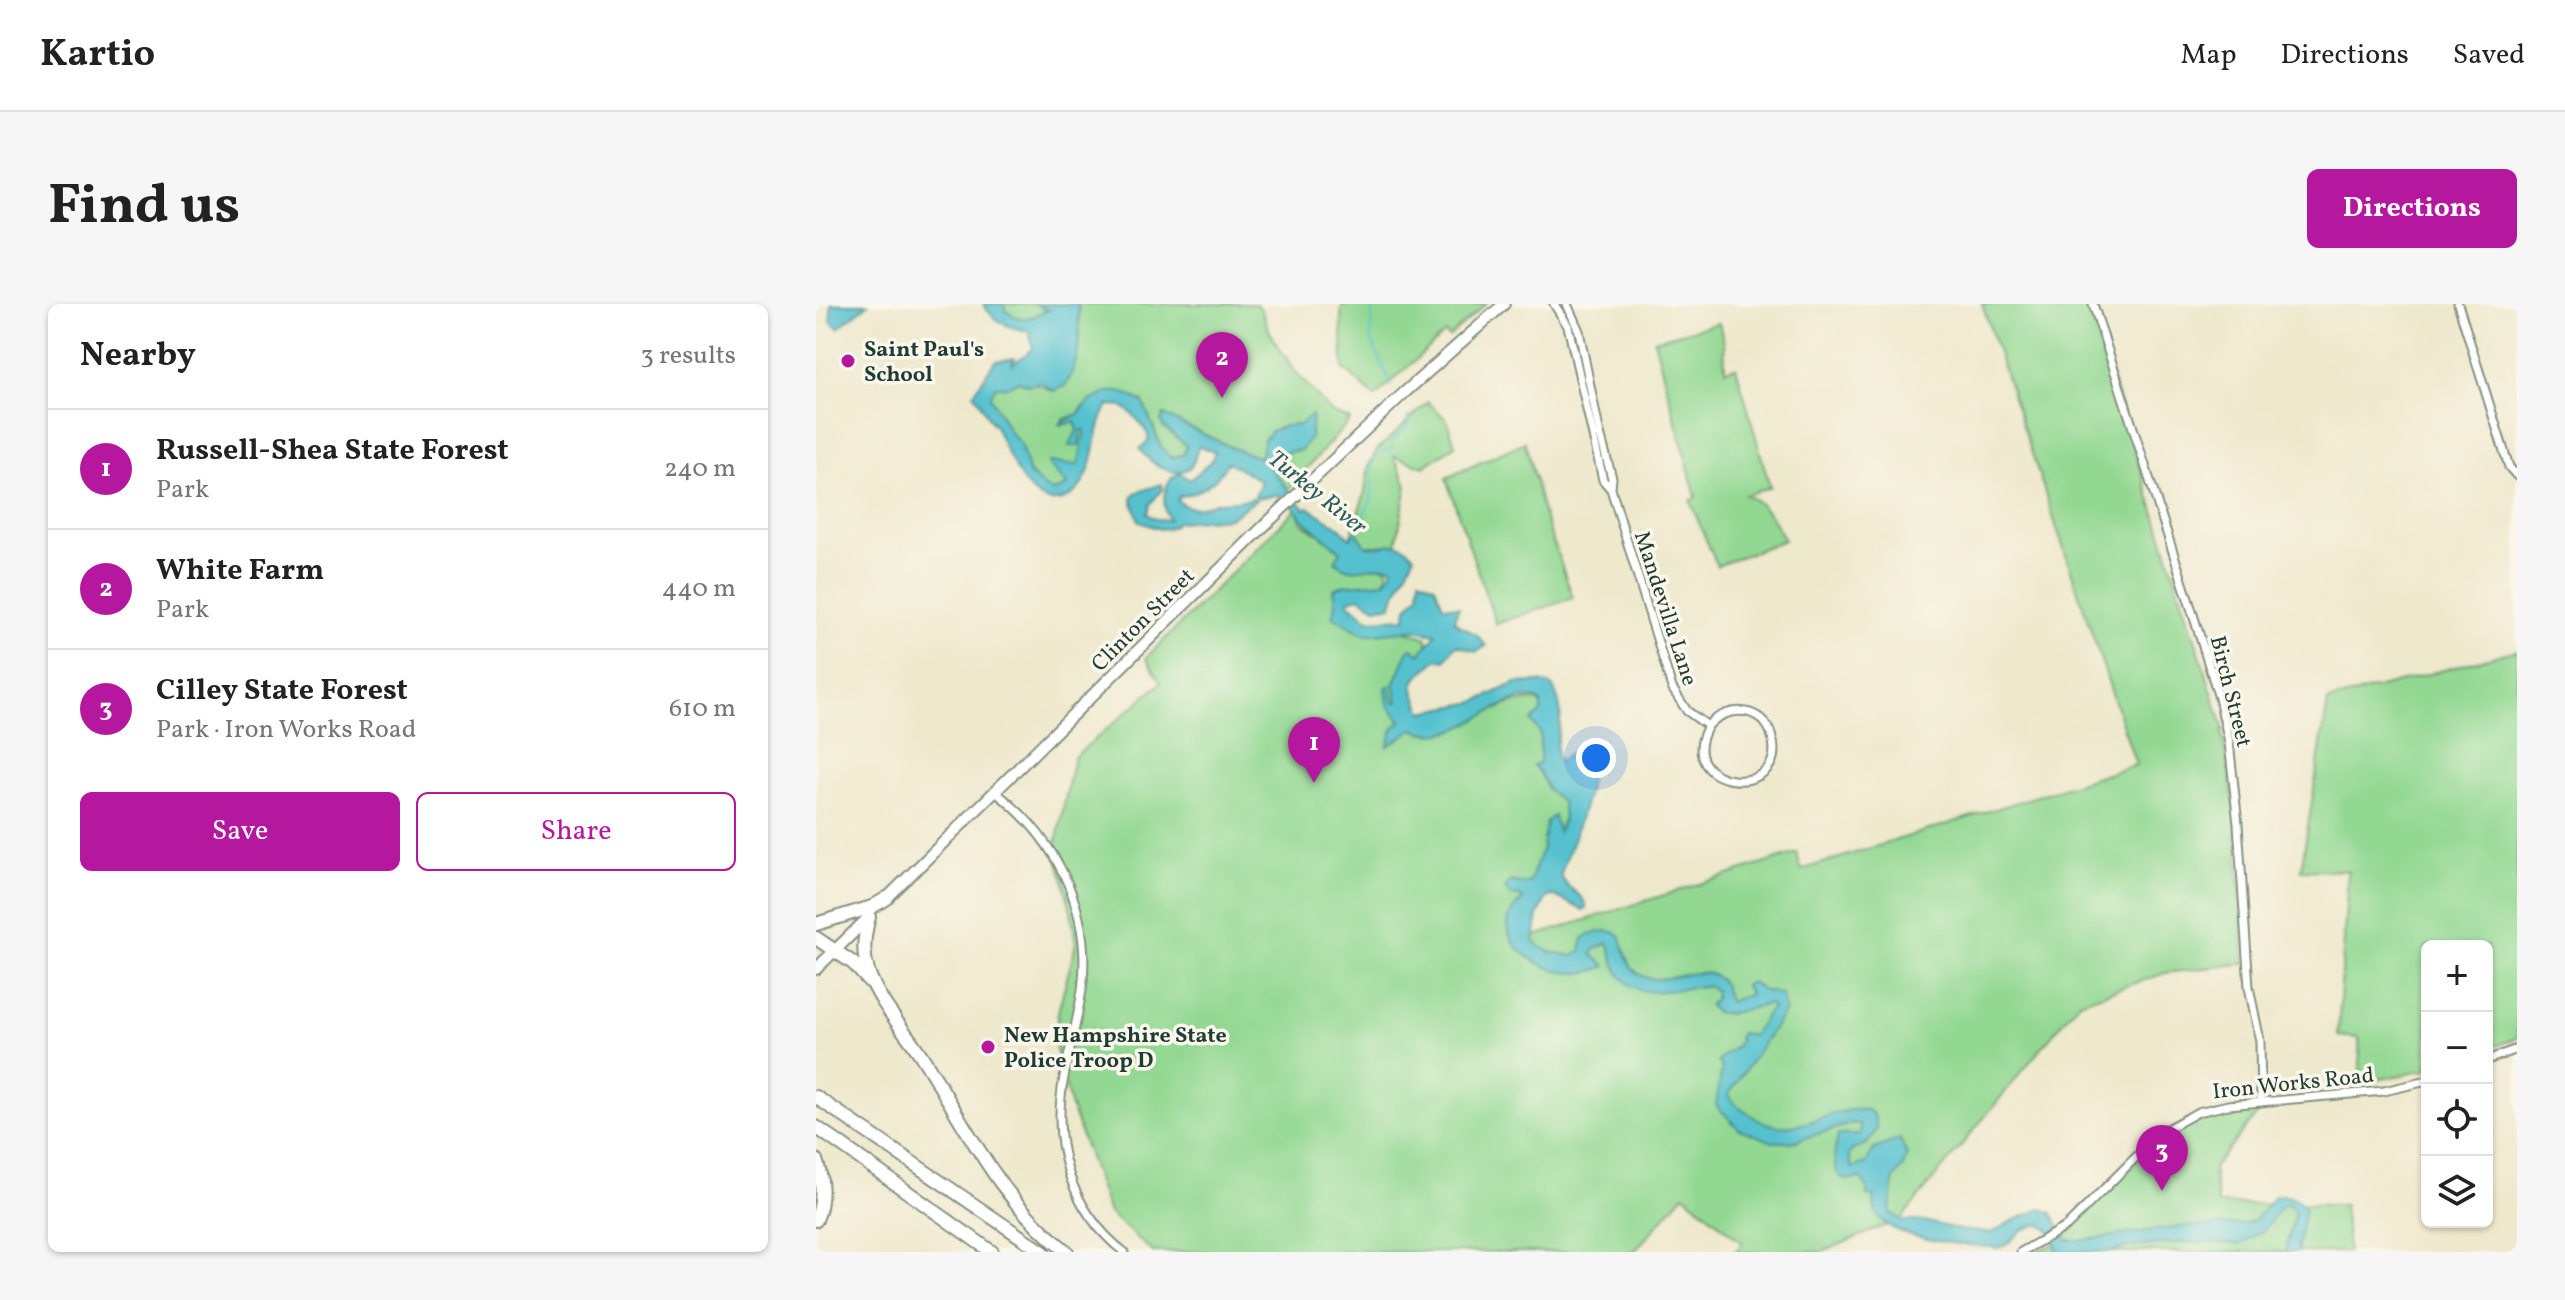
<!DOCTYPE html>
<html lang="en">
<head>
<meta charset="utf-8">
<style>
  :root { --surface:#fff; --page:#f6f6f6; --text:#222; --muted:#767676; --line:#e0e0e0; --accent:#b5179e }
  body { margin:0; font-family:Vollkorn,serif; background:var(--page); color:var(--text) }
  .controls { position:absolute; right:24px; bottom:24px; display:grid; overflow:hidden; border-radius:12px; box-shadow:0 2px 6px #0004 }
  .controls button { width:72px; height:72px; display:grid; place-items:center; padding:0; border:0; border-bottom:2px solid var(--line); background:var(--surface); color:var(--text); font:40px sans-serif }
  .you { position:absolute; left:780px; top:454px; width:28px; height:28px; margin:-20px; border:6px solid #fff; border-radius:50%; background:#1a73e8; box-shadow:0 0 0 12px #1a73e833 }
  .badge { display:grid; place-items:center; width:52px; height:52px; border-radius:50%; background:var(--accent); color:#fff; font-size:26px; font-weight:700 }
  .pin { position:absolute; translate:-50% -66px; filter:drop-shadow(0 2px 4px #0008) }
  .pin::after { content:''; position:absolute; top:42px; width:28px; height:24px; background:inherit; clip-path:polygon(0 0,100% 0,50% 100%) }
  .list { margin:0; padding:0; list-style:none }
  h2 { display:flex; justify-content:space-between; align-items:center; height:104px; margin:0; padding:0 32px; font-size:34px }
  h2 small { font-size:26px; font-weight:400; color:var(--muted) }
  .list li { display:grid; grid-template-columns:52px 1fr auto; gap:24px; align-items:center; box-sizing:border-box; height:120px; padding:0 32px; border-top:2px solid var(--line) }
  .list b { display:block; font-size:30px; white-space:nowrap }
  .list p { margin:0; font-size:26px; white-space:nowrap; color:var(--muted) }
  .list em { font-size:26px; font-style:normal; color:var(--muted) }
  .actions { display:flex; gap:16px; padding:24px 32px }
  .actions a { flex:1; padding:18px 0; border:2px solid var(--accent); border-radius:12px; text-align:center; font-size:28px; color:var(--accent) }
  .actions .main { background:var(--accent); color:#fff }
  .icon { flex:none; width:44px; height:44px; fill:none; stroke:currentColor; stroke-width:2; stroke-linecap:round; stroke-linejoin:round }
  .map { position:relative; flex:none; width:1701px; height:948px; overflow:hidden; border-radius:12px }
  header { display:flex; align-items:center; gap:48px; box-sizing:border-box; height:112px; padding:0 40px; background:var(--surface); border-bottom:2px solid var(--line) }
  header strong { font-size:38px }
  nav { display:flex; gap:44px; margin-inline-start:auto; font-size:28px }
  .intro { display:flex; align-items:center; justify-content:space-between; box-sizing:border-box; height:192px; padding:0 48px }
  h1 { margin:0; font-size:56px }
  .button { padding:20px 36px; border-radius:12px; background:var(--accent); color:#fff; font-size:28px; font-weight:700 }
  main { display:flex; gap:48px; padding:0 48px }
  aside { flex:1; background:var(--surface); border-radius:12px; box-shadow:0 2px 6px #0004 }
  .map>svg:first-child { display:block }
  .green { fill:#93d892; stroke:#598a63; stroke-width:2 }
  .water { fill:#55c1cf; stroke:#3a7f82; stroke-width:2 }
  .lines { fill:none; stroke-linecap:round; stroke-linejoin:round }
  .stream { stroke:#55c1cf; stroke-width:2 }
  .minor-casing { stroke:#869280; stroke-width:11 }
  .secondary-casing { stroke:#869280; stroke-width:14 }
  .motorway-casing { stroke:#869280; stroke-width:16 }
  .minor { stroke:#fff; stroke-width:7 }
  .secondary { stroke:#fff; stroke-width:10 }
  .motorway { stroke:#fff; stroke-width:12 }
  .poi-dot { fill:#b5179e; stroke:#fbf7ec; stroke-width:3 }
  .labels { text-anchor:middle; stroke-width:7; stroke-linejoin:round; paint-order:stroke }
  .poi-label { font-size:22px; font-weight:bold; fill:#1f3d34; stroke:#fbf7ec; text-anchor:start }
  .street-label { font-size:22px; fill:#1f3d34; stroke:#fbf7ec }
  .water-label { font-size:24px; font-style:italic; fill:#2c5e5b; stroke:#fbf7ec }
</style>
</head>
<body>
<header>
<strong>Kartio</strong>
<nav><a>Map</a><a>Directions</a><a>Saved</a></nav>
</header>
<div class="intro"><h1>Find us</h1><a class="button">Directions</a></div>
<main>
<aside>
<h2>Nearby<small>3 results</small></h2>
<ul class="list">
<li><span class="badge">1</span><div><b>Russell-Shea State Forest</b><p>Park</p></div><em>240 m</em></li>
<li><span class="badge">2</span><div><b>White Farm</b><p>Park</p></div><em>440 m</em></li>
<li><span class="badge">3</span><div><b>Cilley State Forest</b><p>Park · Iron Works Road</p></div><em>610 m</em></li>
</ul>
<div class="actions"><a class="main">Save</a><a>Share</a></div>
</aside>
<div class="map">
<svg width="1701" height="948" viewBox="0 0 1701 948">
  <rect width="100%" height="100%" fill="#fbf7ec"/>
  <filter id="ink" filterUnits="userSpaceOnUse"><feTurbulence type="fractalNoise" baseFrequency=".0125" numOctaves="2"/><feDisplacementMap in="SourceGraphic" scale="16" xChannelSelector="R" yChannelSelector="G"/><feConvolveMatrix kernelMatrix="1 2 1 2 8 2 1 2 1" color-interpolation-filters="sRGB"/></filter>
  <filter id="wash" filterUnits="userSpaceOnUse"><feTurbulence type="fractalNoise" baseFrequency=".006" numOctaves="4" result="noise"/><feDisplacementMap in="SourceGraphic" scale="32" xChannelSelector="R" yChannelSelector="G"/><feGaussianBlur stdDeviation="1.8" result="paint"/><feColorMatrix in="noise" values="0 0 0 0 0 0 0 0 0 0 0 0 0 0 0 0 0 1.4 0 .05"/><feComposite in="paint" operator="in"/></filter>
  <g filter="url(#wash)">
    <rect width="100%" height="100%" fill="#eee8cc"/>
    <path class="green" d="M183 0H227L228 7 220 15H192Z
      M254 0H440L445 5 456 33 481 70 515 108 534 116 471 187 443 154 414 143 361 117 347 122 371 141 367 151 352 153 345 143 337 121 306 92 267 103 262 110 246 116V121L258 117 262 125 259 135 273 117 265 161 246 187 238 189C205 171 190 130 172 98V91L179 81C204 77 212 74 235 86Z
      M528 0H670L633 33 629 29 559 93 527 64 525 5Z
      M1166 0H1272L1408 426 1406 427 1419 505 1429 659 1349 669 1263 698 1085 915 1006 948H919L926 939 868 890 818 948H337L293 909 254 800 239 742 242 708 260 640 255 606 239 545 258 453 345 379 330 354 480 205 487 219 542 258 565 261 572 266 568 280 542 281 530 300 538 310 611 334V346L596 359 590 403 640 422 696 399 720 396 726 403 752 498 745 533 713 634 981 549 985 566 1320 461Z
      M903 19 908 39 909 66 920 63 954 183 929 191C949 198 959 218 968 236L901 262 874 197 880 193 838 36Z
      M612 98 631 116 639 141 608 163 578 152 591 181 580 241 549 242 540 227 534 234 549 188 553 161 561 146Z
      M709 138 727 209 757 294 680 320 630 174Z
      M1701 346V734L1671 745V642H1611V766L1545 779 1543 734 1522 732 1532 567 1485 566 1512 397Z
      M1445 805 1397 864 1402 900 1528 901 1532 948H1217L1243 938 1304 873 1346 833 1381 817Z"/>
    <path class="water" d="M15 0H52L22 24 15 17Z
      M167 0H187L190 7C210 21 214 12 233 6L219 0H262C265 27 264 59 249 82L237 87 225 78 213 81 202 77 192 83 180 82 174 92 193 127 204 139 213 170 231 185 238 187 252 182 232 160 233 158 262 161 269 126 265 127 263 142H253L262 125 259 118 246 121 243 120 262 110 274 97 293 88 304 87 327 98 345 143 355 154 367 151 371 142 347 122 345 117 348 111 414 143 444 154 448 136 455 127 469 122 484 121 496 111 494 134 485 146C472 148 458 148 452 161L489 205 492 203 523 223 534 234 540 227 550 242C570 245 582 231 598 252 593 268 576 290 576 302L560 303 543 293 533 296V299L553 316 590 314 591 303 603 291 604 275 619 282 627 302 643 303 638 315 640 319 661 331 670 342 661 348 640 341 629 356 621 355C595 380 591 374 607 408L659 398 700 379 724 378 736 382C755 417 735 428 742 458L766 440C768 446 773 457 774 464 778 484 752 548 745 570 748 587 772 590 770 605L767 606 739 592 731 593 722 611 718 638 734 648 757 652 765 647 767 634C780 628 791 624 804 631 808 642 810 657 818 666 843 692 887 650 907 680 910 685 911 692 913 698L934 690 928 681 936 678 946 686 966 691 969 707 913 790C916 799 923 803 930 808 980 844 1004 801 1052 806L1058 811 1061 825 1052 839 1035 847 1033 852 1036 864 1050 859 1058 845 1084 835 1091 851 1087 863 1078 875 1074 908 1086 917H1108L1144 926 1176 929 1196 917 1225 905 1236 909 1251 936H1269L1360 923 1425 920 1439 916 1459 892C1474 891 1480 893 1489 905L1481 948H1469L1479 908 1471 899 1463 905 1449 925 1425 940 1370 938 1313 943 1294 948H1241C1239 934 1237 925 1222 920L1206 926 1190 941 1182 944C1152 940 1048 938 1059 893L1051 892V883L1044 874 1029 876C1013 866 1019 846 1022 831H1044L1045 821 1038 819 976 838H957L923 825 900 801 906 763 902 758C907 749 919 746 924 737L922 733 925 729 937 731 956 703 952 700 912 710 899 708 893 702 899 694V687L893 682C863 681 824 702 803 669 798 661 796 648 792 639L781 644 775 650 790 662C781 666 769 669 759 669 723 668 664 632 707 595L704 592H695L689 584 695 577 708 580 714 578 726 545 730 518 738 512 742 528 748 513 746 498 731 485 724 469 717 461 724 459V428L715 417 725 408V399L719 394C713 395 706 394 700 396 666 407 635 442 597 425L572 442 577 425 585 417 572 400 570 384 574 381 578 398H582L578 381 593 345 596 344 604 350 620 330 598 326 549 331 516 312 520 301 518 285 528 281 569 278 577 266 576 263C555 258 538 275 519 257L525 248 483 212 484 210C468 193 467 187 443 194L439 192 445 177 412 158C402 175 386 189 364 192L361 196C376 211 387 200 404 198 415 197 425 198 437 194L440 196 413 214 361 218C350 231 337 223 323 217L316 195 319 189 346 180 347 185 334 200 331 210 340 215 353 216C345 200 346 177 364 169L374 176 396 156 399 148 383 142C379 148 380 155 376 161 361 178 332 159 324 145L332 137V130C322 116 310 97 292 102 278 124 281 151 270 173 266 182 258 191 249 195 212 210 191 146 179 122 170 114 166 99 158 89L179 57 199 54 195 61 217 45 213 27C193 24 178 18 167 0Z"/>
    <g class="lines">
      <path class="stream" d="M557 0 554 33 576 82
        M540 228C543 217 549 209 554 198 562 179 544 151 575 145L576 138 594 118 591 113"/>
    </g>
  </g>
  <g filter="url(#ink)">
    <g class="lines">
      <defs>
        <path id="minor" d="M738 0 752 22 787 176 795 185 856 384 871 407 892 422C911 400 948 402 956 433 974 498 856 486 892 422
          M751 0 763 27 783 126 796 174 795 185
          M1277 0 1376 307 1403 394 1413 438 1422 520 1433 683 1444 737 1445 798
          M1642 0 1693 163 1701 172
          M178 487C238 532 274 601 267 677 264 709 254 741 248 773 235 839 254 906 308 948
          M1671 756 1701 745
          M1205 948 1251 922 1344 829 1382 808 1412 801 1568 787 1611 777"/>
        <path id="secondary" d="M67 598 449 221 588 89 688 0
          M0 665 53 613"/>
        <path id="motorway" d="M53 613C48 632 46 648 52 667 63 700 90 727 108 756 153 827 182 894 251 948
          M0 620 56 603 71 594
          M0 634 37 659 53 677
          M0 793 227 948
          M0 823 176 948
          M0 856C7 875 8 897 0 916"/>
      </defs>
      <use href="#minor" class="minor-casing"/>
      <use href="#secondary" class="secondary-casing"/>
      <use href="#motorway" class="motorway-casing"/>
      <use href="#minor" class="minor"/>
      <use href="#secondary" class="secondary"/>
      <use href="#motorway" class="motorway"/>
    </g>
  </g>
  <g class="poi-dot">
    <circle cx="32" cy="57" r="8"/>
    <circle cx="172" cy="743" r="8"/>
  </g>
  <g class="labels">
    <g class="poi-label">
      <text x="48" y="52">Saint Paul's<tspan x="48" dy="25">School</tspan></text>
      <text x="188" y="738">New Hampshire State<tspan x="188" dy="25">Police Troop D</tspan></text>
    </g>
    <g class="street-label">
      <text transform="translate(851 304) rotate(72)" y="8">Mandevilla Lane</text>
      <text transform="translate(326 315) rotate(-45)" y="8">Clinton Street</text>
      <text transform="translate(1416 387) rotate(76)" y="8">Birch Street</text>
      <text transform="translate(1477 778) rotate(-6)" y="8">Iron Works Road</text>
    </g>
    <g class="water-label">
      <text transform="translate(502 188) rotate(39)" y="8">Turkey River</text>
    </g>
  </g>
</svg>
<div class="controls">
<button>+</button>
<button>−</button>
<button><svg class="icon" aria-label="locate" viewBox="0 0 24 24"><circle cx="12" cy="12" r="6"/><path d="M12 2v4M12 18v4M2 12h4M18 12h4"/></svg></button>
<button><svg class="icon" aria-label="layers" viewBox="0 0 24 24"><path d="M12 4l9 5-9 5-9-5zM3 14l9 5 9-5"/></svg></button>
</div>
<div class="you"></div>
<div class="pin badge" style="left:498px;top:479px">1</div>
<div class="pin badge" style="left:406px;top:94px">2</div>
<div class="pin badge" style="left:1346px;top:887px">3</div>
</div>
</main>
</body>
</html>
